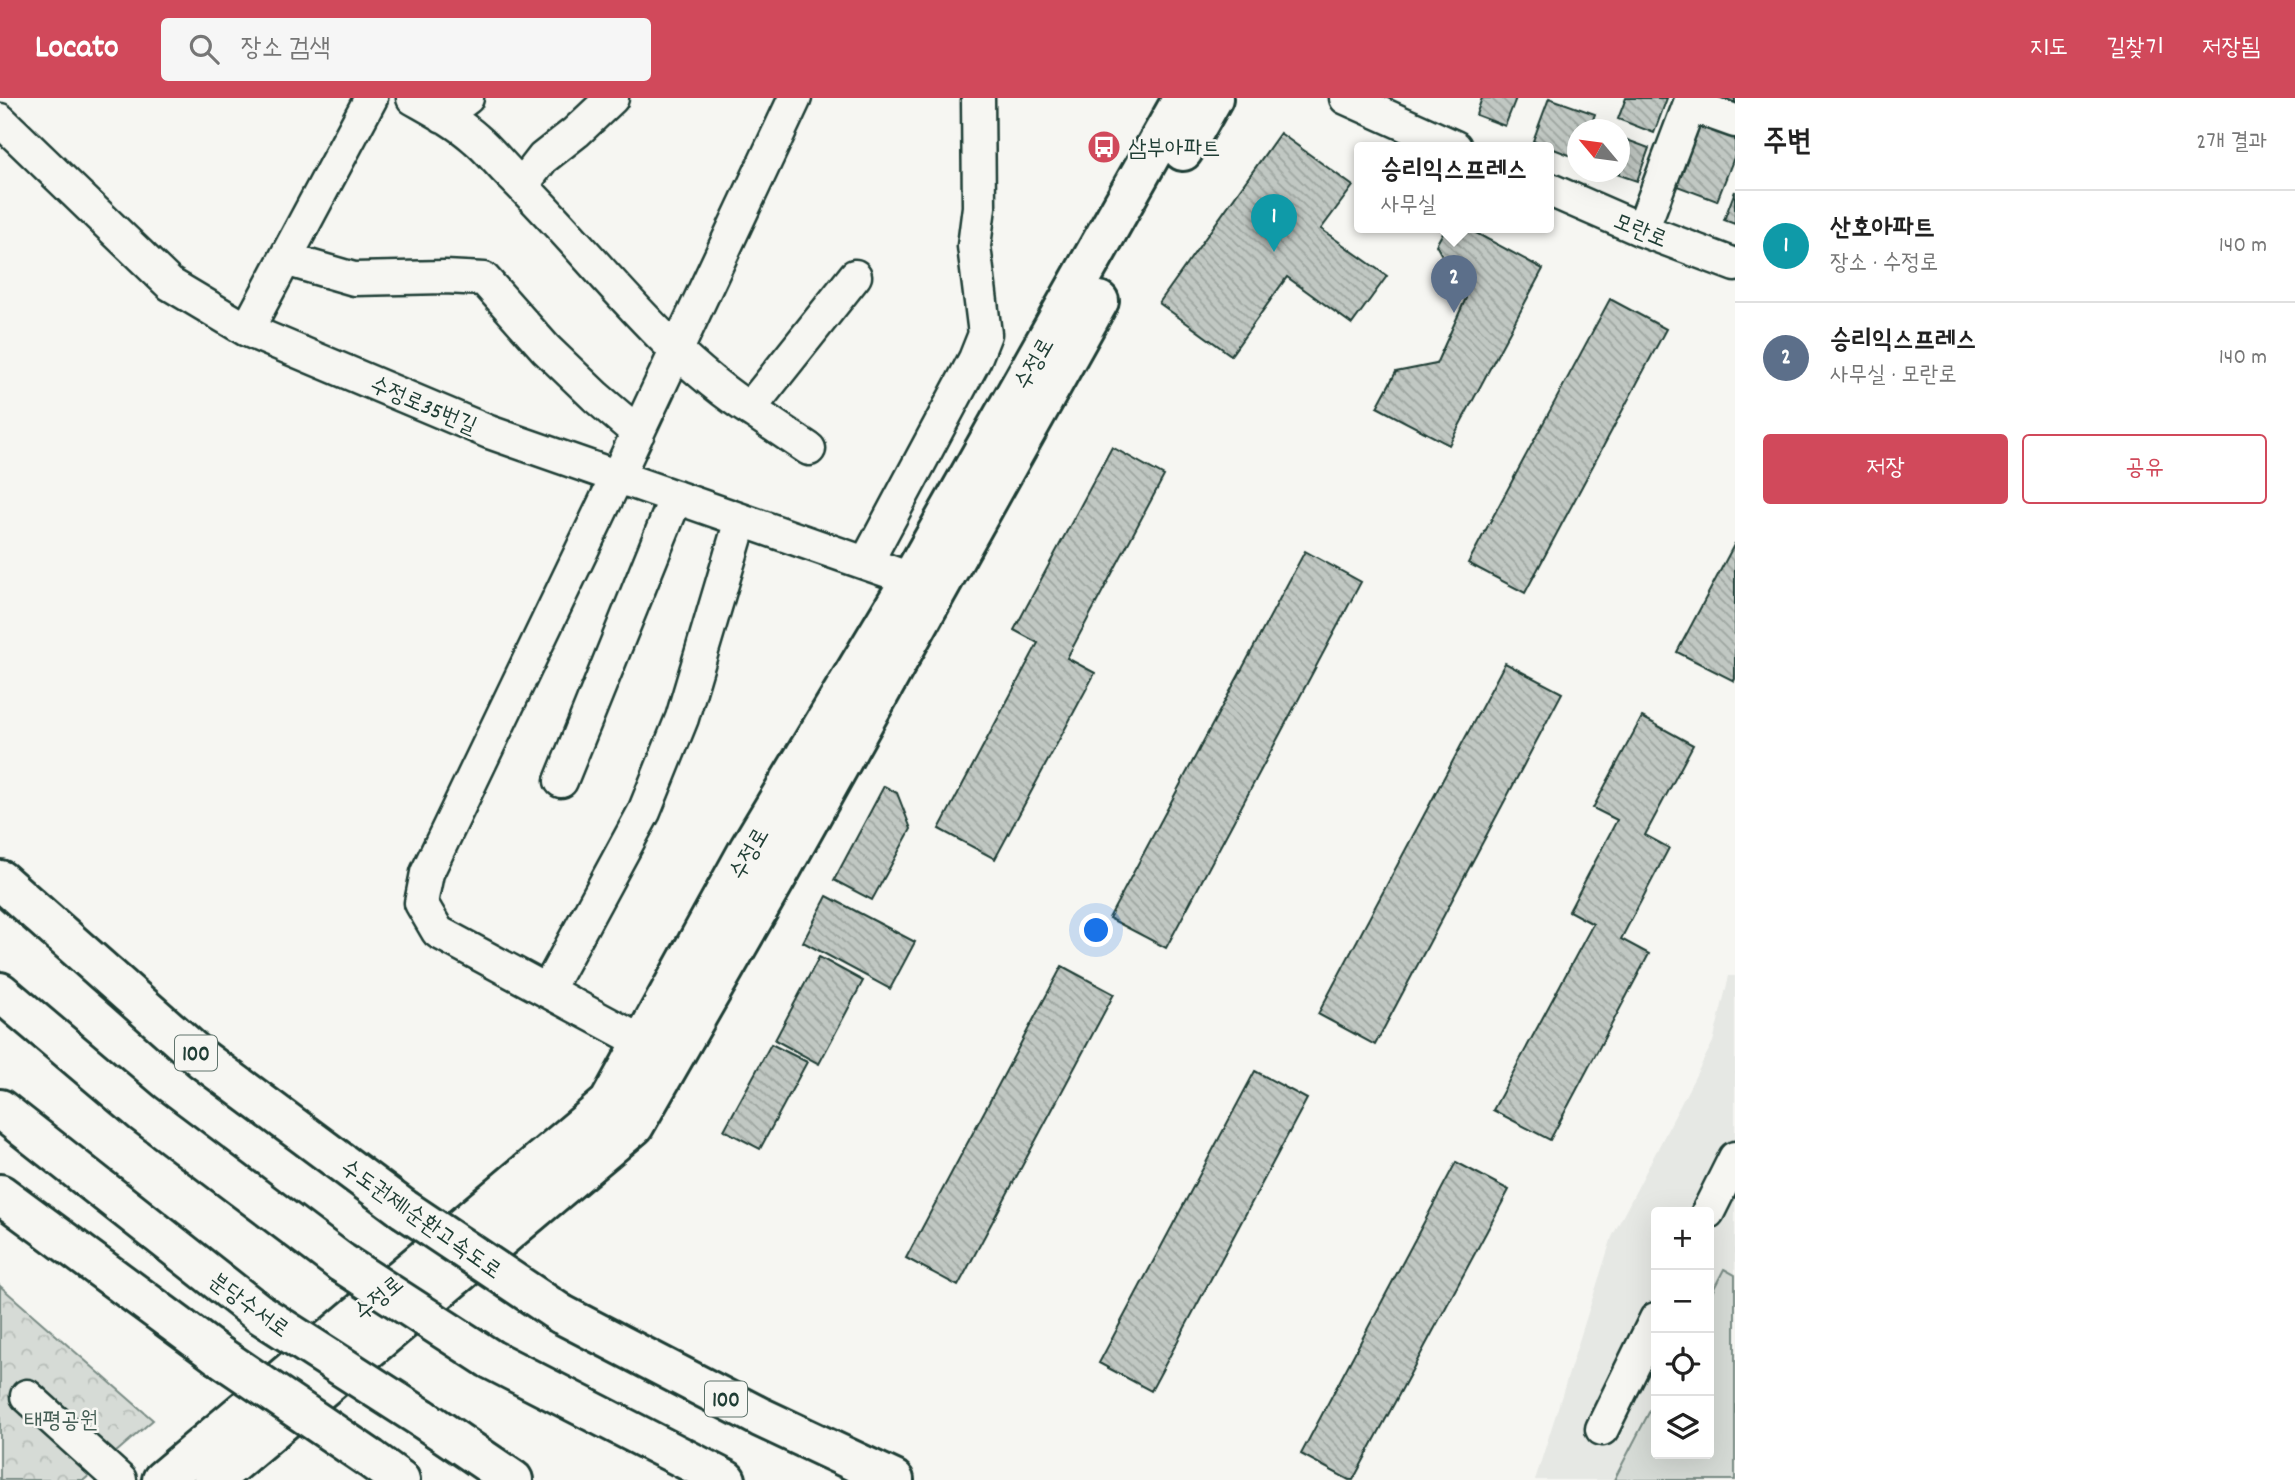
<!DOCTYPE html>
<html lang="ko">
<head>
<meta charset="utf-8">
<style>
  :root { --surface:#fff; --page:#f6f6f6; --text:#222; --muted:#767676; --line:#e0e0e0; --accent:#d1495b }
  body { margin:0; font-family:Dekko,"Poor Story",sans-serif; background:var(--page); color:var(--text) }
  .controls { position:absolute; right:21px; bottom:21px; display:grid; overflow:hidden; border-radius:7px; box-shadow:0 7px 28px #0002 }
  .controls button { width:63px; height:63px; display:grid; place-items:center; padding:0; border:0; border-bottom:2px solid var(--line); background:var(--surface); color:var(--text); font:35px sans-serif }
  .compass { position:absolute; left:1567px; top:21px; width:63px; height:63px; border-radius:50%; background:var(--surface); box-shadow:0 7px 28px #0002; rotate:299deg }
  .you { position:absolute; left:1097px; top:833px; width:24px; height:24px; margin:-18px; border:5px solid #fff; border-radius:50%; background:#1a73e8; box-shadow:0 0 0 10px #1a73e833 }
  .badge { display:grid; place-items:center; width:46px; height:46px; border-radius:50%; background:var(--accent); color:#fff; font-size:23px; font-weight:700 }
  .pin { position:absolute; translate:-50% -58px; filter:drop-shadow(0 2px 4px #0008) }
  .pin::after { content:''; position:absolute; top:37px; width:24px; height:21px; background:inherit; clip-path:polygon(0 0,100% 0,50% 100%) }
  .popup { position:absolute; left:1354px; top:44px; width:200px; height:91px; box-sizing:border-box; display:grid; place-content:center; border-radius:7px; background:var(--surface); filter:drop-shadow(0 2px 5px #0005); font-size:23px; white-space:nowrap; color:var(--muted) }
  .popup b { font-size:26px; color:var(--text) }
  .popup::after { content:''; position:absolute; left:50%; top:100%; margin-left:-14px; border:14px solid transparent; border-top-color:var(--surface) }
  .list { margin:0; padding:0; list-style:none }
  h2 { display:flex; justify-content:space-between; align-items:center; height:91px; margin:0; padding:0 28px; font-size:30px }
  h2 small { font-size:23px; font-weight:400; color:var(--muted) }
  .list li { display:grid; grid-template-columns:46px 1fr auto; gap:21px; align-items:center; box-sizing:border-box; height:112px; padding:0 28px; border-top:2px solid var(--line) }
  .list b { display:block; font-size:26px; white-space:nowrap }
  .list p { margin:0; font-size:23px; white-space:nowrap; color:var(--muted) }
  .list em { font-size:23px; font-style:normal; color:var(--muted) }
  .actions { display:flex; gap:14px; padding:21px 28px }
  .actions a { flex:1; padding:16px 0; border:2px solid var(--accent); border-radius:7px; text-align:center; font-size:24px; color:var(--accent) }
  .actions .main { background:var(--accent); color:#fff }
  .icon { flex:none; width:38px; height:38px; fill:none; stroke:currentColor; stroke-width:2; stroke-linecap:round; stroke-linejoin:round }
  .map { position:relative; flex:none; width:1735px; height:1382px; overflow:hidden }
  header { display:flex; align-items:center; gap:42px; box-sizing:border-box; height:98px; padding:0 35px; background:var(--accent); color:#fff }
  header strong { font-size:33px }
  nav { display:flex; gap:38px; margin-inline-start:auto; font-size:24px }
  .search { width:490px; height:63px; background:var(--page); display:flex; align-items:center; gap:18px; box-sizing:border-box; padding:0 24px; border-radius:7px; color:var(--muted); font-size:26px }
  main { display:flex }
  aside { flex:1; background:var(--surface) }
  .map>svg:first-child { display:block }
  .built { fill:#e6e8e4; fill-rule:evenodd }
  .park { fill:url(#park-crowns); stroke:#7a8c85; stroke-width:2 }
  .pitch { fill:#d6dbd6; stroke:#7a8c85; stroke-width:2 }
  .building { fill:url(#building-back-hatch); stroke:#1f3d34; stroke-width:2 }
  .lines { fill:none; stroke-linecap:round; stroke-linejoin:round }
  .minor-casing { stroke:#1f3d34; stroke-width:37 }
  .major-casing { stroke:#1f3d34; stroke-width:44 }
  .highway-casing { stroke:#1f3d34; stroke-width:44 }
  .minor { stroke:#f6f6f2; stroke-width:32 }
  .major { stroke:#f6f6f2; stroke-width:38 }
  .highway { stroke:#f6f6f2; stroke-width:38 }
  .highway-bridge-casing { stroke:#1f3d34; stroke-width:44; stroke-linecap:butt }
  .highway-bridge { stroke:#f6f6f2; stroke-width:38 }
  .labels { text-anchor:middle; stroke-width:5; stroke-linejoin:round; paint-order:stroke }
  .shield { fill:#f6f6f2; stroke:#60746d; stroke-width:2 }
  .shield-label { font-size:21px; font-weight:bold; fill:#1f3d34 }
  .poi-label { font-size:23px; fill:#1f3d34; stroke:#f6f6f2; text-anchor:start }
  .street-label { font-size:23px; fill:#1f3d34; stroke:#f6f6f2 }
  .park-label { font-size:23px; fill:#445d54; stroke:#f6f6f2 }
</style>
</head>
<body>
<header>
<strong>Locato</strong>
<div class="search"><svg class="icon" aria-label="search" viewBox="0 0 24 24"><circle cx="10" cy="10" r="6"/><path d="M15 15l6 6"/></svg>장소 검색</div>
<nav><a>지도</a><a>길찾기</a><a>저장됨</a></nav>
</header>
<main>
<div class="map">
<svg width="1735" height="1382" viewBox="0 0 1735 1382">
  <defs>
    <pattern id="park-crowns" width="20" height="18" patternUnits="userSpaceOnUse" patternTransform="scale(1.75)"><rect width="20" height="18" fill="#d6dbd6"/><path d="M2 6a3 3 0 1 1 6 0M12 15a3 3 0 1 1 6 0" fill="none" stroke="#b7bdb8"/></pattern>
    <pattern id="building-back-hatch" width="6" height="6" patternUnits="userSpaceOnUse" patternTransform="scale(1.75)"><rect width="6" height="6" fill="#c1c8c3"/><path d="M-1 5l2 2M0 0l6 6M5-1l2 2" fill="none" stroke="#9ca49f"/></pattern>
  </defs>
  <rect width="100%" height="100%" fill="#f6f6f2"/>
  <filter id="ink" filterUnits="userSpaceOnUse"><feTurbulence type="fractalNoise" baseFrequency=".0143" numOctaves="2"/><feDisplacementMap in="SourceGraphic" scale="14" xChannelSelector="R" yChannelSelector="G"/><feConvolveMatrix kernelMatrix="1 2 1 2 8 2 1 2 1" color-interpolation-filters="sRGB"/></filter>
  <g filter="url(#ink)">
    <path class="built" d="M1729 878H1735V1382H1535L1612 1139 1713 944ZM1656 1114H1709V1356H1656Z"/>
    <path class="park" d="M0 1188 153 1322 84 1382H0Z"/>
    <path class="pitch" d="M1724 1171 1735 1177V1382H1614L1656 1301V1356H1709V1200Z"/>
    <path class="building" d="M1482 0H1516L1505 28 1476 17Z
      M1549 0 1595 16 1589 32H1577V60L1533 43Z
      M1626 0H1667L1654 35 1618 21Z
      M1716 0H1735V9Z
      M1702 22 1735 35V57L1717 103 1677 88Z
      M1280 35 1353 88 1321 131 1387 178 1352 226 1287 179 1231 257 1159 205Z
      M1619 39 1649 50 1637 83 1611 74H1619Z
      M1735 93V126L1724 122Z
      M1446 129H1465L1543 171 1449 347 1377 309 1396 274 1436 266 1466 200 1436 147Z
      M1610 201 1666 231 1525 495 1468 465Z
      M1112 349 1164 378 1067 560 1095 575 995 761 939 731 1038 545 1014 532Z
      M1735 445V581L1734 583 1677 554Z
      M1305 453 1361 484 1166 850 1109 820Z
      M1505 565 1562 595 1375 947 1318 916Z
      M1642 619 1693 647 1645 737 1669 750 1621 841 1649 856 1550 1042 1493 1012 1593 826 1569 813 1617 722 1593 710Z
      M884 688 897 695 911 731 872 802 834 782Z
      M827 798 915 844 890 891 803 844Z
      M819 859 863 883 819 966 775 942Z
      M1062 868 1114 896 958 1188 906 1160Z
      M771 946 807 964 760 1051 724 1032Z
      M1255 973 1307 1001 1151 1293 1099 1265Z
      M1456 1064 1509 1092 1353 1382H1349L1301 1356Z"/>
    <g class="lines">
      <defs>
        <path id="minor" d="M413 0C434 12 457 24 476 41 488 51 498 64 509 75 590 153 659 254 754 314
          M1346 0 1455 49
          M1690 7 1735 23
          M443 18 467 0
          M0 22 170 186 247 232 489 334 911 481
          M522 87 543 60 576 34 612 0
          M1548 91 1642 132 1735 167
          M1642 132 1692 0
          M285 161 354 181 445 179 484 181 546 251 596 299 638 335
          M247 232 371 0
          M809 351 754 314 758 300 855 178
          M866 465 975 261 985 236 974 148 979 109 978 0
          M561 683 676 399
          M547 893 644 714 682 620 741 422
          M642 944 438 834 421 805 427 775 617 379 795 0
          M1708 1114 1735 1060
          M27 1298 120 1382
          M1602 1331 1656 1221"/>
        <path id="major" d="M1183 53 1213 0
          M162 1382 609 1005 749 751 911 481 1183 0
          M213 1382 634 1028 778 777 1099 203"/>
        <path id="highway" d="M0 782 202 961 404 1111
          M0 894 143 1015 342 1165
          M0 1011 260 1216
          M0 1096 218 1257
          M561 1216 760 1319 894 1382
          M490 1261 726 1382
          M422 1320 513 1382
          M371 1361 400 1382"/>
      </defs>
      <use href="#minor" class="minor-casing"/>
      <use href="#major" class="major-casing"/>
      <use href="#highway" class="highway-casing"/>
      <use href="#minor" class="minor"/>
      <use href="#major" class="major"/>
      <use href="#highway" class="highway"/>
      <defs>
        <path id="highway-bridge" d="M404 1111 561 1216
          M342 1165 490 1261
          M260 1216 422 1320
          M218 1257 371 1361"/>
      </defs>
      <use href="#highway-bridge" class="highway-bridge-casing"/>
      <use href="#highway-bridge" class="highway-bridge"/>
    </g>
  </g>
  <defs>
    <symbol id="bus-disc" viewBox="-11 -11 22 22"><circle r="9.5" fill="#d1495b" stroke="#f6f6f2"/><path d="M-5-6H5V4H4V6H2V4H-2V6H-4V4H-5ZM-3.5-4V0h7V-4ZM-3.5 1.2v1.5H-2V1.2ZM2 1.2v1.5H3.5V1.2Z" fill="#fff"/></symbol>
  </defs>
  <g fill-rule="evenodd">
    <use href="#bus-disc" x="1085" y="30" width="38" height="38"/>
  </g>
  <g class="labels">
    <g class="shield">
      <rect x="175" y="937.5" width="42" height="35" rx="5"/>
      <rect x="705" y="1283.5" width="42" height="35" rx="5"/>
    </g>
    <g class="shield-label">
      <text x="196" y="962">100</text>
      <text x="726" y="1308">100</text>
    </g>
    <g class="poi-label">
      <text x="1128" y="57">삼부아파트</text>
    </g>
    <g class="street-label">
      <text transform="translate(1641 131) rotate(22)" y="8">모란로</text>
      <text transform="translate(1033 265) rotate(-60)" y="8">수정로</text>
      <text transform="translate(424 306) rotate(23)" y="8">수정로35번길</text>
      <text transform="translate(748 755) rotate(-60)" y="8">수정로</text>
      <text transform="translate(422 1120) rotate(35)" y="8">수도권제1순환고속도로</text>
      <text transform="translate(378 1199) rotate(-40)" y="8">수정로</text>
      <text transform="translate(250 1206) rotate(36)" y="8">분당수서로</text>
    </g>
    <g class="park-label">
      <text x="61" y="1329">태평공원</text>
    </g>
  </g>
</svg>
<div class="controls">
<button>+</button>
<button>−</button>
<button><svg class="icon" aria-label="locate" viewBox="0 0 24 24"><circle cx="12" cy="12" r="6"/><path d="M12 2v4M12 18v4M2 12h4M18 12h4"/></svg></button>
<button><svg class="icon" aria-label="layers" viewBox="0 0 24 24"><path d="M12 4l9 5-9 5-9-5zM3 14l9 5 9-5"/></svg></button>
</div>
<svg class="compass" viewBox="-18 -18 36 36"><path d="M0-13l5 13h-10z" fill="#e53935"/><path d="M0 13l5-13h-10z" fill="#767676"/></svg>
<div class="you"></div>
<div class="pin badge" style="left:1274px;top:154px;background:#0f9aa8">1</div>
<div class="pin badge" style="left:1454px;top:215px;background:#5c6f8a">2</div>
<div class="popup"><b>승리익스프레스</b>사무실</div>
</div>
<aside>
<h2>주변<small>2개 결과</small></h2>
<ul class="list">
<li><span class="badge" style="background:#0f9aa8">1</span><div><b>산호아파트</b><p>장소 · 수정로</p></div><em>140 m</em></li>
<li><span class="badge" style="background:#5c6f8a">2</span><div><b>승리익스프레스</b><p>사무실 · 모란로</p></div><em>140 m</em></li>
</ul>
<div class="actions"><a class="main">저장</a><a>공유</a></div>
</aside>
</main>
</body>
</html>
